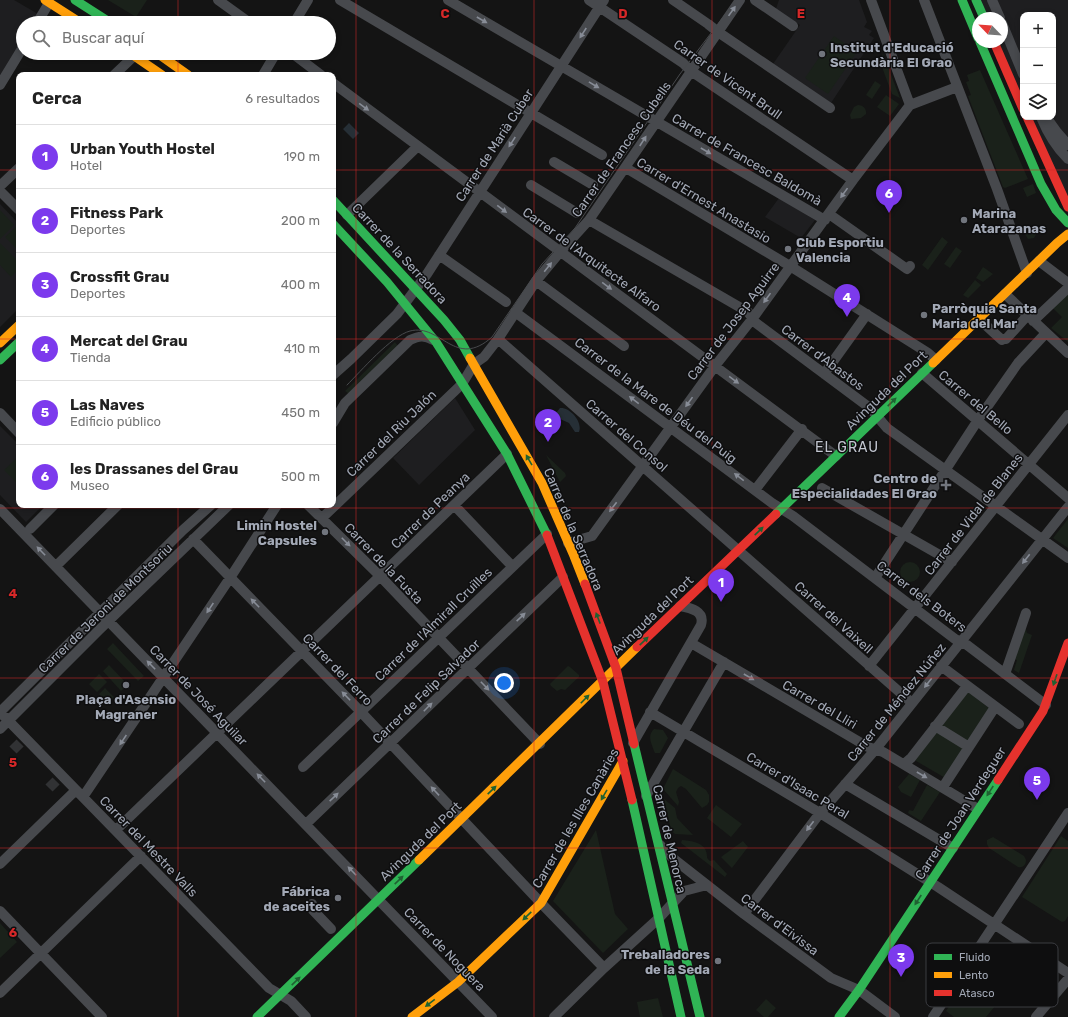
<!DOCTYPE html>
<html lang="es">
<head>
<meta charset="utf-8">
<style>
  :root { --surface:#fff; --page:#f2f2f2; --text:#222; --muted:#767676; --line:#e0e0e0; --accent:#7c3aed }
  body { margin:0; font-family:Rubik,sans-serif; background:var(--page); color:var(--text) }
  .controls { position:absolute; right:12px; top:12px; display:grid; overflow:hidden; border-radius:8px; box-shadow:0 2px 6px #0003 }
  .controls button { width:36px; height:36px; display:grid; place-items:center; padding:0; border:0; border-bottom:1px solid var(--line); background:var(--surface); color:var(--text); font:20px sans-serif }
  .compass { position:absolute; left:972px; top:12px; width:36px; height:36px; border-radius:50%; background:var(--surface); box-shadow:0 2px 6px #0003; rotate:295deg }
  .you { position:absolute; left:504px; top:683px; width:14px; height:14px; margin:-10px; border:3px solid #fff; border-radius:50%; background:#1a73e8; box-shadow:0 0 0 6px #1a73e833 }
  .badge { display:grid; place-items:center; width:26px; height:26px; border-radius:50%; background:var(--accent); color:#fff; font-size:13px; font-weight:700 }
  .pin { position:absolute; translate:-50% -33px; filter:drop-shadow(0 1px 2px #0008) }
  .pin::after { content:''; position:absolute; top:21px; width:14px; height:12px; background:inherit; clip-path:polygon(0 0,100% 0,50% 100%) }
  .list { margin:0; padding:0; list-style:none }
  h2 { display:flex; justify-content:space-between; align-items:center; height:52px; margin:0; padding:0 16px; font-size:17px }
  h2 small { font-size:13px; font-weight:400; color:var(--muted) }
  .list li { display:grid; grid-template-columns:26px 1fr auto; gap:12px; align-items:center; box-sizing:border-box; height:64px; padding:0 16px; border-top:1px solid var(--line) }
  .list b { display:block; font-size:15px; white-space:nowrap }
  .list p { margin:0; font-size:13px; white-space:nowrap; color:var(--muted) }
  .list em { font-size:13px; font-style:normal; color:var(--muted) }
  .icon { flex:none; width:22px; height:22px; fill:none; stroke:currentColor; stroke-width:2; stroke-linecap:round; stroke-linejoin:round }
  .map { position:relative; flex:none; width:1068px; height:1017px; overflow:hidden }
  .search { position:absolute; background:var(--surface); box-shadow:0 2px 6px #0003; left:16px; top:16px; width:320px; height:44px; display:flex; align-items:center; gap:10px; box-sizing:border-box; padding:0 14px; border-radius:22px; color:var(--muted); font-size:15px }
  .panel { position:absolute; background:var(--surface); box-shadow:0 2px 6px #0003; left:16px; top:72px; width:320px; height:436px; border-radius:8px }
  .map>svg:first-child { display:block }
  .built { fill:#1e1e20 }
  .green { fill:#1a211a }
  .water { fill:#262f36 }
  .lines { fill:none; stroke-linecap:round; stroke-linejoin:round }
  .street-tunnel { stroke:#313234; stroke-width:10; stroke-dasharray:10 5; stroke-linecap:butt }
  .street { stroke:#47494d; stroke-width:10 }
  .fast { stroke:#30b455; stroke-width:9 }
  .slow { stroke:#ff9f0a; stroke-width:9 }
  .jam { stroke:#e5322d; stroke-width:9 }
  .tram { stroke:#47494c; stroke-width:1 }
  .oneway { fill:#878c96 }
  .oneway2 { fill:#1f6132 }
  .grid { fill:none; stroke:#d62828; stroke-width:1; stroke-opacity:0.55 }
  .poi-dot { fill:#71757d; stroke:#0e0e0f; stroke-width:1.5 }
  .labels { text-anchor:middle; stroke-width:3; stroke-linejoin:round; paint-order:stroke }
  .poi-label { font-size:13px; font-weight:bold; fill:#a3a9b6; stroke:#0e0e0f; text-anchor:start }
  .street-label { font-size:13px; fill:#a3a9b6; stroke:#0e0e0f }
  .neighbourhood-label { font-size:14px; letter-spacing:1px; fill:#c4c8d2; stroke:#0e0e0f }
  .key { fill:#0e0e0f; stroke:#3b3c41; stroke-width:1 }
  .key-label { font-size:11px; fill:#a3a9b6 }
  .grid-label { font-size:13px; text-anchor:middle; font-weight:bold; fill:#d62828; stroke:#0e0e0f; stroke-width:3; stroke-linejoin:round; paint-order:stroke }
</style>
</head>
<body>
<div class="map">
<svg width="1068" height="1017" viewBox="0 0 1068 1017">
  <rect width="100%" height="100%" fill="#141414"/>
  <path class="built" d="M0 0H14L38 14 33 23H23V39L0 78Z
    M779 0H859L867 22 864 27 872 31 869 35 874 38 831 103 773 64 800 25 776 9Z
    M977 0H1068V214L1027 117H1053V15H1023V107L995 42H1002V18H985Z
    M779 198 815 220 801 238 765 217Z
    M0 204 19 224V308L0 327Z
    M455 398 475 430 419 485 393 458Z
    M0 426 19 445V505H43L26 522 0 495Z"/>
  <path class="green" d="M108 0H147L136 17Z
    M834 36 857 52 828 94 805 78Z
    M883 54 900 98 892 94 879 59Z
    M980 70 1028 179 1005 188 1003 187 968 96 971 95 966 82 969 81 967 75Z
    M875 81 881 85 872 99 866 95Z
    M886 95 899 104 890 116 877 107Z
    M858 105C863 105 867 109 866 114L861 118 851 119 850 115 854 107Z
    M1033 184 1036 193 1027 197 1023 188Z
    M0 210 14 225 0 239Z
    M1037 225 1039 229 1034 238 1028 239 1023 231Z
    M16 227 19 229V251L5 237Z
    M942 237 948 242 928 270 922 265Z
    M0 243 19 262V269L11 277 0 265Z
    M956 247 962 251 950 268 944 264Z
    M983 267 993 274 983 282 976 278Z
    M975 280 981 285 968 298 963 295Z
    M1068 292V342L1051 328 1062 317 1052 307Z
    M395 342 398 346 349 394 345 391Z
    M546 455 565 473 566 476 560 482Z
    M19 456V485L4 470Z
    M1068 519V548L1053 538Z
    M900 572a10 10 0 1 1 20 0a10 10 0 1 1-20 0Z
    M1025 626 1027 633 1032 635 1019 673 1014 670 1017 660 1013 659Z
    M113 643 144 676 138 681 107 649Z
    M109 665 128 685 121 691 103 671Z
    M568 666 570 667 579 675V677L565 690 561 689 557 691 551 686 550 684Z
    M99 674 107 682 97 692 89 684Z
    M105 688 114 697 108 703 99 694Z
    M964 689 993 711 947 779 911 758Z
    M654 729 663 730 668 738 660 753H655L654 751C651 742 647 736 654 729Z
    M673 769 706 790 709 795V802L707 805 702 808 686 789 681 786 678 788 676 792 679 802 678 806 663 789Z
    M909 774 920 780 911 797 901 792 898 787Z
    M927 785 940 792 921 821 908 813 909 810 913 811Z
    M664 799 675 808 677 818 693 835 675 834 671 830Z
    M716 805 742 824 731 837 707 818Z
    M596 830 615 914 628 929 603 953 553 901Z
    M1061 836 1068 841V916L1065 921 1062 922 1022 897Z
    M993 837 1024 856 1026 860C1026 865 1023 868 1018 867L989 848 987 844V840Z
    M682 840C693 841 708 843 707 858L710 861 714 860 727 874 725 877 681 843Z
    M743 841 748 847 732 868 721 857Z
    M0 923 17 942 0 958Z
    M980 960 1011 981V987L986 1017H954L946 1011Z
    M658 998 663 1017H640L637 1002Z
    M766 999 776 1008 768 1017H764L756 1010Z"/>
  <path class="water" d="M349 123 359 133 353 139 343 129Z
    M560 408C570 407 583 422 579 432H575L569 423 558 418 556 413Z"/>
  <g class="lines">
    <path class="street-tunnel" d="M13 750 25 738
      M49 788 62 775"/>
    <path class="street" d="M218 0 250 23
      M340 0 602 155
      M448 0 825 220
      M589 0 683 63 691 71 853 180
      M673 0 708 24 718 32 830 108
      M755 0 793 26
      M871 0 910 105
      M924 0 997 189 1027 273
      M992 0 1000 18
      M37 23 49 3
      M294 23 308 0
      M1002 23 1023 74
      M292 53 321 75
      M114 75 134 56
      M263 75 276 53
      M333 83 836 456
      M0 85 23 47
      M1041 117C1048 134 1055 146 1068 159
      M1046 117 1056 131 1068 145
      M554 162 593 185
      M626 168 790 266 928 353 936 360
      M531 185 577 213
      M0 186 19 168
      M0 191 19 210
      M829 214 907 269 910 266
      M347 215 418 146
      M589 220 748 312 756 323 870 408 887 428 1068 558
      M439 255 506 302
      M1039 261 1068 283
      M536 281 624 346
      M1005 294 1068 353
      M515 312 772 503 793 516 955 639 967 645 1046 705
      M979 319 1002 340
      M1033 321 1068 288
      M498 339 912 703
      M1006 339 1027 316
      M922 373 1068 498
      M824 374 867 314
      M333 375 351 359 397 314 427 274 604 0
      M0 413 19 433
      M333 423 345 403 410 340C419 336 424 335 433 340
      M822 488 952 562
      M755 490 802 429
      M308 505 380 576 540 744
      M454 505 512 566
      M0 509 492 1017
      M322 518 462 384 474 364 484 357 498 339 536 281 560 252 589 220 740 0
      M30 529 54 505
      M193 539 361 712 541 903 604 968
      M568 543 592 536 715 366 753 318 853 180 910 105 957 87
      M56 566 118 505
      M875 578 978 420 1018 363 1046 333
      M691 643 868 747 883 752 978 809
      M869 666 1068 415
      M941 666 1019 724
      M1005 674 1026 613
      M0 712 269 988 291 1001 306 1017
      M0 712 183 530 211 505
      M650 712 820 813 938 887 1068 973
      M935 726 969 747
      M0 729 99 630 229 505
      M633 743 701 625C705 611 691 608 680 606
      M904 764 911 758 967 686
      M303 767 547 534
      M845 784 953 848
      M943 787 995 707
      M646 796 724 662
      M83 797 230 578 277 505
      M306 824C392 742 477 659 563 577
      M116 830 507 454
      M659 844 675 860 744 914 831 978 859 990 895 1017
      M0 864 76 790
      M312 904 310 907 331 929
      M0 911 102 1017
      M744 914 820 813 875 750 1068 507
      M0 993 141 856
      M554 1017 604 968 658 919 684 891 707 885
      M933 1017 1068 813
      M1036 1017 1068 979"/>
    <path class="fast" d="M75 0 111 23
      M962 0 978 38
      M976 0 984 18
      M980 42 1041 184 1056 210 1068 223
      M333 200 444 320 460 340 470 358
      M333 224 387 282 436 342 507 454 547 535
      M0 360 19 342
      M776 514 933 363
      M634 744 700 1017
      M632 800 681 1017
      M257 1017 419 860
      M839 1017 859 990 998 780"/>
    <path class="slow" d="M45 0 81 23
      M130 53 162 75
      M157 53 188 75
      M0 343 19 325
      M470 358 542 483 574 556 585 584
      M933 363 1057 243 1068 234
      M419 860 637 647
      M412 1017 458 982 541 903 623 761"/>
    <path class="jam" d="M994 42 1023 109
      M1027 117 1068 207
      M547 535 603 682 632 800
      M585 584 616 668 634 744
      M637 647 776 514
      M998 780 1043 711 1068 643"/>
    <path class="tram" d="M347 385C361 371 391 336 410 331 441 323 455 370 492 337L542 264 575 228 680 74 736 0"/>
  </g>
  <defs><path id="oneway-solid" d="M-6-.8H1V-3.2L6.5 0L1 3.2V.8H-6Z"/></defs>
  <g class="oneway">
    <use href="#oneway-solid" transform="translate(732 11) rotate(-55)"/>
    <use href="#oneway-solid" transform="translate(482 20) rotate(30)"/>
    <use href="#oneway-solid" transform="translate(583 33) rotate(123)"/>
    <use href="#oneway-solid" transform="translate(594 85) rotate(31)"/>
    <use href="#oneway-solid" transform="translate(364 107) rotate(36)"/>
    <use href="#oneway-solid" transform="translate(643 141) rotate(-57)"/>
    <use href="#oneway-solid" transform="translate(512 142) rotate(123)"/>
    <use href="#oneway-solid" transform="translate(706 151) rotate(30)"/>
    <use href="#oneway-solid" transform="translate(844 193) rotate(126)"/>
    <use href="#oneway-solid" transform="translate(502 209) rotate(37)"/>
    <use href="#oneway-solid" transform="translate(548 267) rotate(-51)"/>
    <use href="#oneway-solid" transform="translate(607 286) rotate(36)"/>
    <use href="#oneway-solid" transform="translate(767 298) rotate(126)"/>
    <use href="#oneway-solid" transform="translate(734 380) rotate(36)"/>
    <use href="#oneway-solid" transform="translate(634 400) rotate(-143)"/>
    <use href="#oneway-solid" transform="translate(689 402) rotate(126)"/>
    <use href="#oneway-solid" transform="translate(739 477) rotate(-143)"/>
    <use href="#oneway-solid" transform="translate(613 507) rotate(127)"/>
    <use href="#oneway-solid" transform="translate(346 542) rotate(45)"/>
    <use href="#oneway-solid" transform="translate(41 551) rotate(-134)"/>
    <use href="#oneway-solid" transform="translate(1026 559) rotate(128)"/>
    <use href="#oneway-solid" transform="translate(255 603) rotate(-134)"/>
    <use href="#oneway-solid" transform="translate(210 608) rotate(124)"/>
    <use href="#oneway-solid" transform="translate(521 617) rotate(-43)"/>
    <use href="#oneway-solid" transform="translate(151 665) rotate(-134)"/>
    <use href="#oneway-solid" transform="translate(749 677) rotate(30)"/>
    <use href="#oneway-solid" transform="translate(928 683) rotate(128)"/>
    <use href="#oneway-solid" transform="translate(485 686) rotate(46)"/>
    <use href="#oneway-solid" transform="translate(346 696) rotate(-134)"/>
    <use href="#oneway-solid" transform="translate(428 707) rotate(-45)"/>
    <use href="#oneway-solid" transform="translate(123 740) rotate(124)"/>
    <use href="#oneway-solid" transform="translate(922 775) rotate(30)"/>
    <use href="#oneway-solid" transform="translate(261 778) rotate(-134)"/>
    <use href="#oneway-solid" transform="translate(435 791) rotate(-133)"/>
    <use href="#oneway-solid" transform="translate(334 797) rotate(-43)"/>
    <use href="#oneway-solid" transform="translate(810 826) rotate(127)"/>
    <use href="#oneway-solid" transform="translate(352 871) rotate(-134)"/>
  </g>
  <g class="oneway2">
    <use href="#oneway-solid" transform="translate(892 402) rotate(-44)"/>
    <use href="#oneway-solid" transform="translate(529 460) rotate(-120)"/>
    <use href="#oneway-solid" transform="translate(759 531) rotate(-44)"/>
    <use href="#oneway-solid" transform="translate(598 618) rotate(-111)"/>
    <use href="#oneway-solid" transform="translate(644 641) rotate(-44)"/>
    <use href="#oneway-solid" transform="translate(1055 680) rotate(109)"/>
    <use href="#oneway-solid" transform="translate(585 699) rotate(-45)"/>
    <use href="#oneway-solid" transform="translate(492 790) rotate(-44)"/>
    <use href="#oneway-solid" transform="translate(990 791) rotate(123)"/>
    <use href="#oneway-solid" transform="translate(604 795) rotate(120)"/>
    <use href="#oneway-solid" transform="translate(399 880) rotate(-44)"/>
    <use href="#oneway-solid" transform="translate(918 900) rotate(123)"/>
    <use href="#oneway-solid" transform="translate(527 916) rotate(136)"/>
    <use href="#oneway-solid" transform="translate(296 981) rotate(-44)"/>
    <use href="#oneway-solid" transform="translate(430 1003) rotate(143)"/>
  </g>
  <path class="grid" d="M178 0V23M356 0V1017M534 0V1017M712 0V1017M890 0V1017M178 53V75M0 170H19M333 170H1068M0 339H19M333 339H1068M178 505V1017M0 508H1068M0 678H1068M0 848H1068"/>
  <g class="poi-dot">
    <circle cx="822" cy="54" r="4"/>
    <circle cx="964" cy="220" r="4"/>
    <circle cx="788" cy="249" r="4"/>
    <circle cx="924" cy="315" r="4"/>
    <path d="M944 479h4v4h4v4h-4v4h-4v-4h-4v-4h4z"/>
    <circle cx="325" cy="532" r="4"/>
    <circle cx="126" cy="685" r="4"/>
    <circle cx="338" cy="898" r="4"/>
    <circle cx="718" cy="961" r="4"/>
  </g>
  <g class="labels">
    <g class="poi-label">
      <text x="830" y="52">Institut d'Educació<tspan x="830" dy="15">Secundària El Grao</tspan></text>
      <text x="972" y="218">Marina<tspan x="972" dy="15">Atarazanas</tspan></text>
      <text x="796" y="247">Club Esportiu<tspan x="796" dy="15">Valencia</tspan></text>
      <text x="932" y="313">Parròquia Santa<tspan x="932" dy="15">Maria del Mar</tspan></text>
      <text x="937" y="483" text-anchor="end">Centro de<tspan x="937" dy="15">Especialidades El Grao</tspan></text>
      <text x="317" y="530" text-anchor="end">Limin Hostel<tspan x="317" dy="15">Capsules</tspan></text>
      <text x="126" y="704" text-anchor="middle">Plaça d'Asensio<tspan x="126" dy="15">Magraner</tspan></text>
      <text x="330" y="896" text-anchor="end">Fábrica<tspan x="330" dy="15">de aceites</tspan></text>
      <text x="710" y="959" text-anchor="end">Treballadores<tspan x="710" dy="15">de la Seda</tspan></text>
    </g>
    <g class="street-label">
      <text transform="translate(728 79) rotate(35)" y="5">Carrer de Vicent Brull</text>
      <text transform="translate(494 145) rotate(-57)" y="5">Carrer de Marià Cuber</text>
      <text transform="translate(621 149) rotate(-55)" y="5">Carrer de Francesc Cubells</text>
      <text transform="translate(747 159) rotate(30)" y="5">Carrer de Francesc Baldomà</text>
      <text transform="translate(704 200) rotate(31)" y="5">Carrer d'Ernest Anastasio</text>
      <text transform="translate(400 253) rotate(47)" y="5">Carrer de la Serradora</text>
      <text transform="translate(592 259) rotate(36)" y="5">Carrer de l'Arquitecte Alfaro</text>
      <text transform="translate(733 321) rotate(-53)" y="5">Carrer de Josep Aguirre</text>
      <text transform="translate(823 357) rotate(37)" y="5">Carrer d'Abastos</text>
      <text transform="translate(886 390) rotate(-44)" y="5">Avinguda del Port</text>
      <text transform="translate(656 400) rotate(37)" y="5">Carrer de la Mare de Déu del Puig</text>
      <text transform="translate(976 402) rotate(40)" y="5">Carrer del Bello</text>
      <text transform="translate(391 433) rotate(-44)" y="5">Carrer del Riu Jalón</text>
      <text transform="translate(627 435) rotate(41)" y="5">Carrer del Consol</text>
      <text transform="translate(430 510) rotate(-44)" y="5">Carrer de Peanya</text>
      <text transform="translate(973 514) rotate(-52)" y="5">Carrer de Vidal de Blanes</text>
      <text transform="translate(574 529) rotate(67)" y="5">Carrer de la Serradora</text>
      <text transform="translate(384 563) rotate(46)" y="5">Carrer de la Fusta</text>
      <text transform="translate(922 596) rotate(37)" y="5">Carrer dels Boters</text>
      <text transform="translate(105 608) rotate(-44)" y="5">Carrer de Jeroni de Montsoriu</text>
      <text transform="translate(652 615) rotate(-44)" y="5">Avinguda del Port</text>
      <text transform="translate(834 617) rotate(42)" y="5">Carrer del Vaixell</text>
      <text transform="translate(433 624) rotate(-44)" y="5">Carrer de l'Almirall Cruïlles</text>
      <text transform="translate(338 669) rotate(46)" y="5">Carrer del Ferro</text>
      <text transform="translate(426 691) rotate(-44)" y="5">Carrer de Felip Salvador</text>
      <text transform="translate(199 695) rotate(46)" y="5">Carrer de José Aguilar</text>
      <text transform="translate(896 702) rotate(-51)" y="5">Carrer de Méndez Núñez</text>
      <text transform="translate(820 704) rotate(30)" y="5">Carrer del Lliri</text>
      <text transform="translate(798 785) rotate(31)" y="5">Carrer d'Isaac Peral</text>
      <text transform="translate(960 813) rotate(-57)" y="5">Carrer de Joan Verdeguer</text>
      <text transform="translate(575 818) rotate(-60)" y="5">Carrer de les Illes Canàries</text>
      <text transform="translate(670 839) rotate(77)" y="5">Carrer de Menorca</text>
      <text transform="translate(420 841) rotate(-44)" y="5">Avinguda del Port</text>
      <text transform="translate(149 846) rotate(46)" y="5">Carrer del Mestre Valls</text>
      <text transform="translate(780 924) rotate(37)" y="5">Carrer d'Eivissa</text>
      <text transform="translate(445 949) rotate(46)" y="5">Carrer de Noguera</text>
    </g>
    <g class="neighbourhood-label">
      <text x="847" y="452">EL GRAU</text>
    </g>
  </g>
  <rect x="926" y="943" width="132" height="64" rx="6" class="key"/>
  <rect x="934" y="954" width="18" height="6" fill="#30b455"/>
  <rect x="934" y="972" width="18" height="6" fill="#ff9f0a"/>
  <rect x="934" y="990" width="18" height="6" fill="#e5322d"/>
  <g class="key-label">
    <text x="959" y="961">Fluido</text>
    <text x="959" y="979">Lento</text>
    <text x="959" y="997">Atasco</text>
  </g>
  <g class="grid-label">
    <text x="445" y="18">C</text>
    <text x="623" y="18">D</text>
    <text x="801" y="18">E</text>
    <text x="13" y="598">4</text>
    <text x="13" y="767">5</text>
    <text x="13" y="937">6</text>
  </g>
</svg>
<div class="controls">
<button>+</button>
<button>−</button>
<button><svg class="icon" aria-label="layers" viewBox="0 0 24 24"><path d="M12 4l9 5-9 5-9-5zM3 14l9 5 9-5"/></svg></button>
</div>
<svg class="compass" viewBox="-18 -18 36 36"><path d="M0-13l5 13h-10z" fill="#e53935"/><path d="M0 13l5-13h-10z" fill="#767676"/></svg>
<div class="you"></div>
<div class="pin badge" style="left:721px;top:602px">1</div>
<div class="pin badge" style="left:548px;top:442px">2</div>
<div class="pin badge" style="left:901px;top:977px">3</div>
<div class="pin badge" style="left:847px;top:317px">4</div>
<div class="pin badge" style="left:1037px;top:800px">5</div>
<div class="pin badge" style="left:889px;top:213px">6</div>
<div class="search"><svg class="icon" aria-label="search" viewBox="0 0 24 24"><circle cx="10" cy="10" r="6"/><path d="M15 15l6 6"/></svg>Buscar aquí</div>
<section class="panel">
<h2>Cerca<small>6 resultados</small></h2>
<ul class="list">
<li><span class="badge">1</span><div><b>Urban Youth Hostel</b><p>Hotel</p></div><em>190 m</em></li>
<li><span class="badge">2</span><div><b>Fitness Park</b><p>Deportes</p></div><em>200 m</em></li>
<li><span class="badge">3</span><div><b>Crossfit Grau</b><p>Deportes</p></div><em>400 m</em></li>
<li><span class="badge">4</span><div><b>Mercat del Grau</b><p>Tienda</p></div><em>410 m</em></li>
<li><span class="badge">5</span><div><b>Las Naves</b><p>Edificio público</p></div><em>450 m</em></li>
<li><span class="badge">6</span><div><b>les Drassanes del Grau</b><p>Museo</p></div><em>500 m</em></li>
</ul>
</section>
</div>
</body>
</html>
